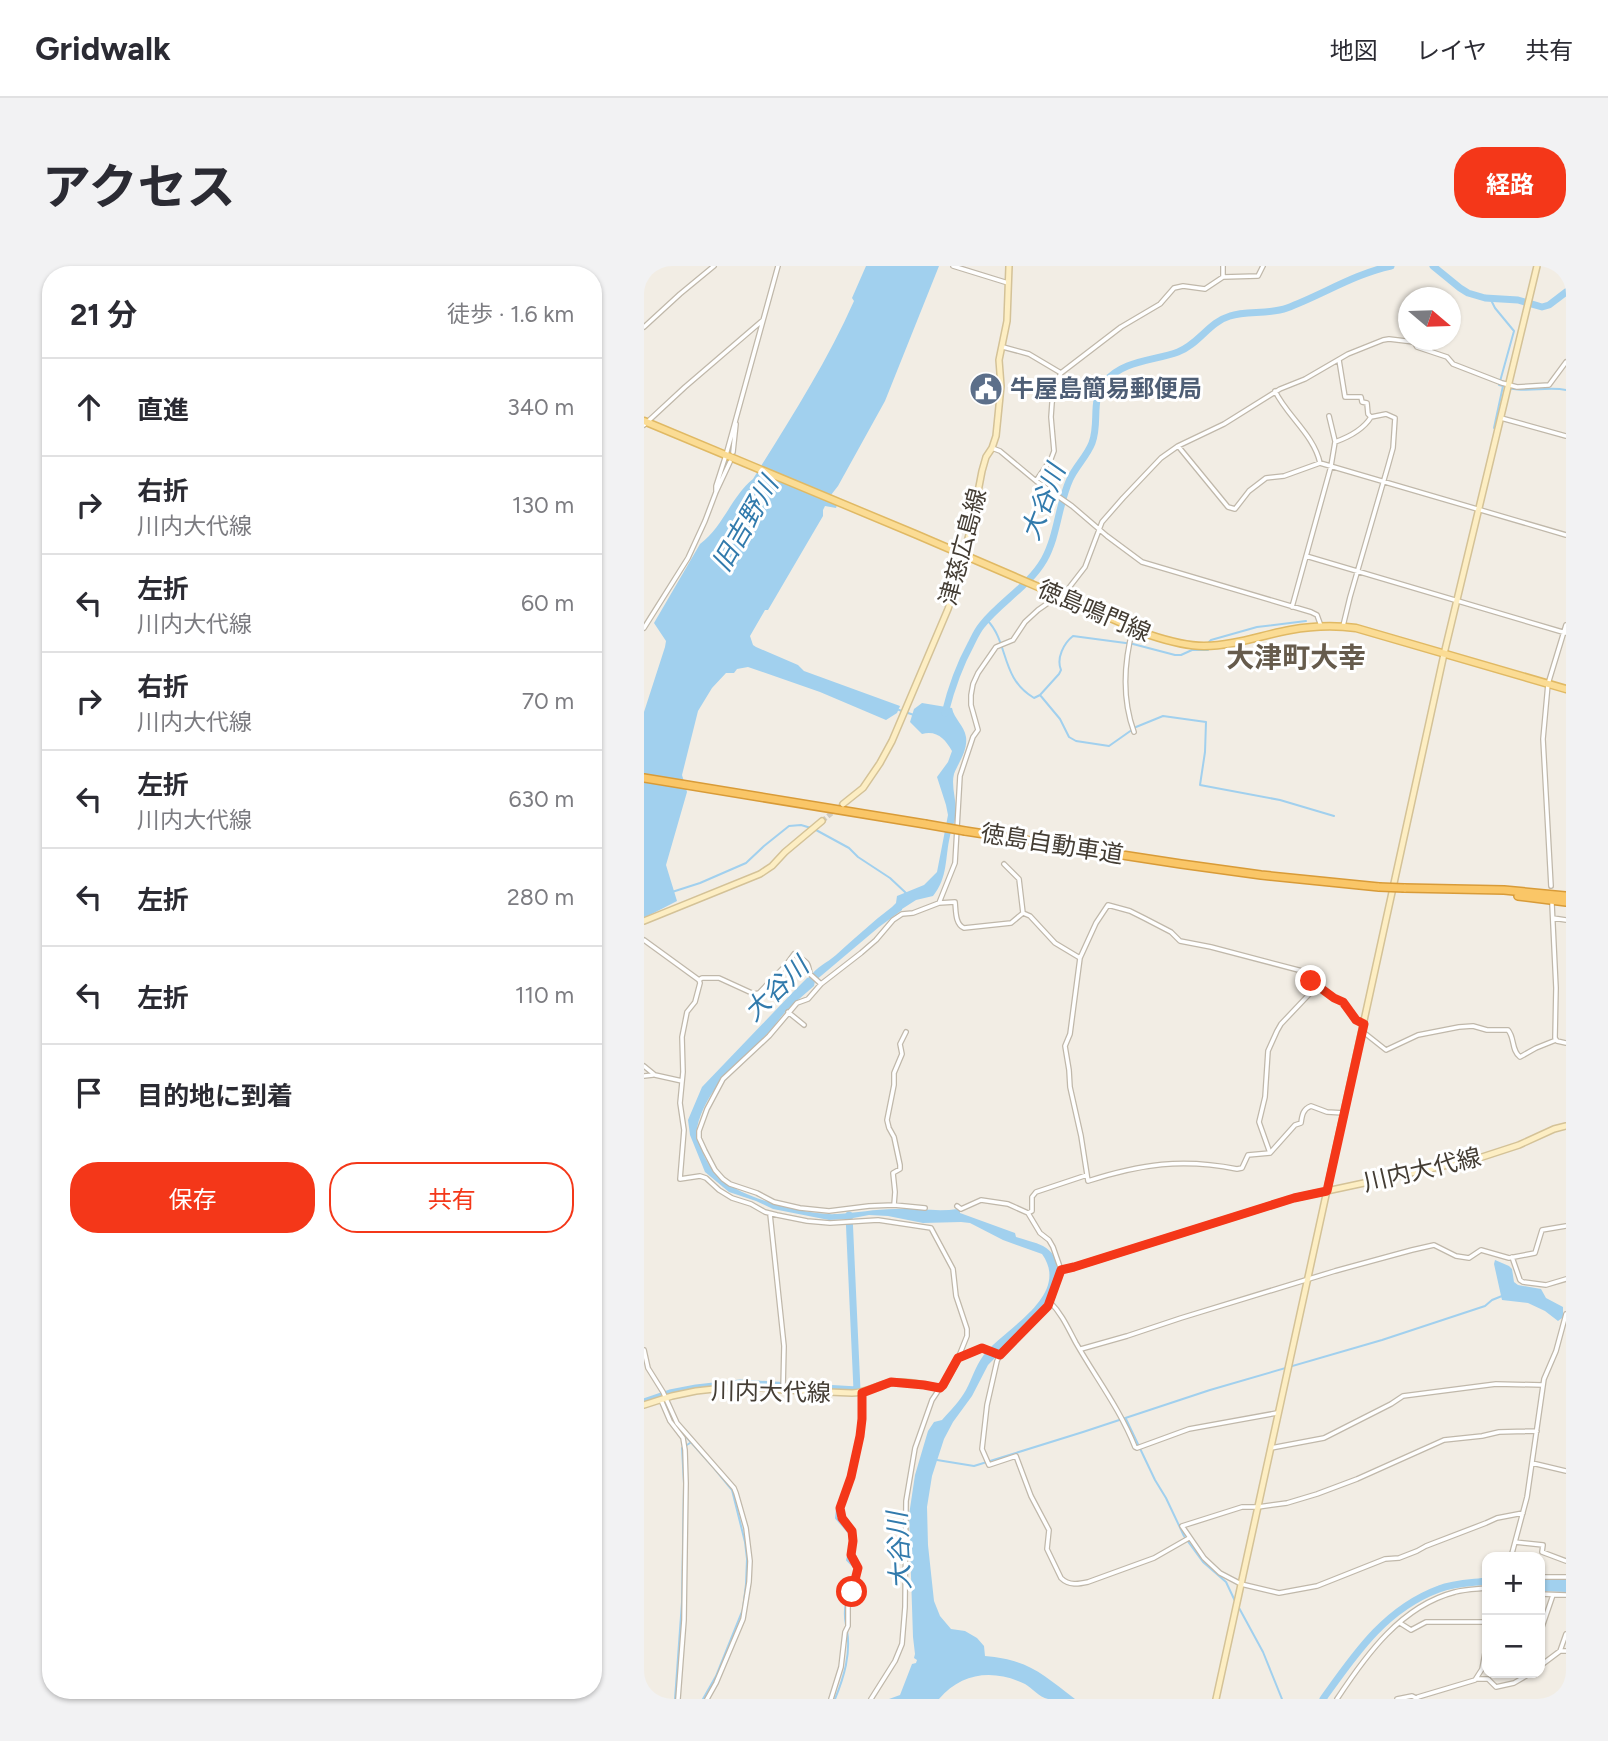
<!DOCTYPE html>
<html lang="ja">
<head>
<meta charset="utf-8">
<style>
  :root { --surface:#fff; --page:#f2f2f3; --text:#2b2b33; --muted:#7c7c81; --line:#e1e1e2; --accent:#f43719 }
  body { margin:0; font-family:Figtree,"Noto Sans JP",sans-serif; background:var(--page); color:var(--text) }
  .controls { position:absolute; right:21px; bottom:21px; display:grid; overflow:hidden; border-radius:14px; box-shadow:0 2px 5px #0004 }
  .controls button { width:63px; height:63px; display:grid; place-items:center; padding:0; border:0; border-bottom:2px solid var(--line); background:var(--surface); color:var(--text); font:35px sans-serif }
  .compass { position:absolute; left:754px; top:21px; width:63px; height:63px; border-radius:50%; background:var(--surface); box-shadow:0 2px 5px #0004; rotate:109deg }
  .stop { position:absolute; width:21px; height:21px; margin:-16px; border:5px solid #f43719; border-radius:50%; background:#fff }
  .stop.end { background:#f43719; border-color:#fff; box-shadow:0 2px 7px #0008 }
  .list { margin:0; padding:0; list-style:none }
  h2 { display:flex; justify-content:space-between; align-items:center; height:91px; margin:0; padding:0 28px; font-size:30px }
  h2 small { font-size:23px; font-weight:400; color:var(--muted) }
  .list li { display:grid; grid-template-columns:46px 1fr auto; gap:21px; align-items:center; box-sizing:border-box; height:98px; padding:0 28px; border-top:2px solid var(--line) }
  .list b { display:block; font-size:26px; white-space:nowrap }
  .list p { margin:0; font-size:23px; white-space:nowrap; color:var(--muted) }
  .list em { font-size:23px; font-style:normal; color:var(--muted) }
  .actions { display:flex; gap:14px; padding:21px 28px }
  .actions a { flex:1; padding:16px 0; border:2px solid var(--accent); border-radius:28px; text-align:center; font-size:24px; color:var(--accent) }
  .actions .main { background:var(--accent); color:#fff }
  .icon { flex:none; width:38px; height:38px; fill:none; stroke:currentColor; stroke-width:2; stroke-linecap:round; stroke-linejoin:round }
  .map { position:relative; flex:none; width:922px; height:1433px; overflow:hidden; border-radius:28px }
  header { display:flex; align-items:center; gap:42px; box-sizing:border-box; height:98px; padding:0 35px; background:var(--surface); border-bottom:2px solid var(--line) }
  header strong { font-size:33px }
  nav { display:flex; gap:38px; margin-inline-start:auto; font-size:24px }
  .intro { display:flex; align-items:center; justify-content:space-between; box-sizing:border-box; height:168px; padding:0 42px }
  h1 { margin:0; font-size:49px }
  .button { padding:18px 32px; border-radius:28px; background:var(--accent); color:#fff; font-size:24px; font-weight:700 }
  main { display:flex; gap:42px; padding:0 42px }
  aside { flex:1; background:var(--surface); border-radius:28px; box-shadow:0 2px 5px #0004 }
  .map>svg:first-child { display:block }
  .water { fill:#a1d0ee }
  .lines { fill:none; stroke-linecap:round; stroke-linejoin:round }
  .stream { stroke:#a1d0ee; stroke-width:2 }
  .river { stroke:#a1d0ee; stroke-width:7 }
  .secondary-tunnel { stroke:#cfcac1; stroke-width:5; stroke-dasharray:5 2.5; stroke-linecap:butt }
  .street-casing { stroke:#c0b8aa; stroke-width:6 }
  .secondary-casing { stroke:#d4c297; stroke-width:8 }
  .primary-casing { stroke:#e0b964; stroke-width:9 }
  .highway-casing { stroke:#d89b38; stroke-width:10 }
  .street { stroke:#fff; stroke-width:3.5 }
  .secondary { stroke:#fdeec3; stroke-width:5 }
  .primary { stroke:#fbdc94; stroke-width:6 }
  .highway { stroke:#fac667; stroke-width:7 }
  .highway-bridge-casing { stroke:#d89b38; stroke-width:10; stroke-linecap:butt }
  .highway-bridge { stroke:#fac667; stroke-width:7 }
  .route { stroke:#f43719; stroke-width:9 }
  .labels { text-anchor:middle; stroke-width:6; stroke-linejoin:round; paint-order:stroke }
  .service-label { font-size:24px; font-weight:bold; fill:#4e5e75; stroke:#fff; text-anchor:start }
  .street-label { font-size:24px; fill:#443d34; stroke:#fff }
  .water-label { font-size:26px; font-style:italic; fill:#317aac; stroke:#fff }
  .quarter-label { font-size:28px; font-weight:bold; fill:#665b4c; stroke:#fff }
</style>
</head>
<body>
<header>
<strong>Gridwalk</strong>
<nav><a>地図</a><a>レイヤ</a><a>共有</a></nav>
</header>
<div class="intro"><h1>アクセス</h1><a class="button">経路</a></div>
<main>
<aside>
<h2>21 分<small>徒歩 · 1.6 km</small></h2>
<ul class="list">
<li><svg class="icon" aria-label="ahead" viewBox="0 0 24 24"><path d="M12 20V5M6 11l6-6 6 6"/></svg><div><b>直進</b></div><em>340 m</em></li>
<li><svg class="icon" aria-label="right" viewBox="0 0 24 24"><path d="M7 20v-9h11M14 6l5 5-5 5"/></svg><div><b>右折</b><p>川内大代線</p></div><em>130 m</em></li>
<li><svg class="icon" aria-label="left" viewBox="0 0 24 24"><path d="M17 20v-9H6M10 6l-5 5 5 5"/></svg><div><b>左折</b><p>川内大代線</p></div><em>60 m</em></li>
<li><svg class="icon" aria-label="right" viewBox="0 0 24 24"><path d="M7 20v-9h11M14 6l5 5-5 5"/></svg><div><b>右折</b><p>川内大代線</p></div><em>70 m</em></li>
<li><svg class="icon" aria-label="left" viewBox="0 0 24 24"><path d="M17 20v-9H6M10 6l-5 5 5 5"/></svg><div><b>左折</b><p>川内大代線</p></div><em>630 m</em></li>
<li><svg class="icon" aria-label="left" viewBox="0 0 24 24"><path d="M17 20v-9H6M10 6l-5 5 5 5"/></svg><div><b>左折</b></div><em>280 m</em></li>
<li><svg class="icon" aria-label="left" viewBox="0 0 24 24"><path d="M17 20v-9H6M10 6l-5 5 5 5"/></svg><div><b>左折</b></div><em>110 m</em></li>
<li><svg class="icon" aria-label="arrive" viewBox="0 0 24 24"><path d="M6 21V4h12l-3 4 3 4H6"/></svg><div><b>目的地に到着</b></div></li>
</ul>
<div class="actions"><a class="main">保存</a><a>共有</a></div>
</aside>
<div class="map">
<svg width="922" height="1433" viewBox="0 0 922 1433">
  <rect width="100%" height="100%" fill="#f2ede4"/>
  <path class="water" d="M222 0H295L241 135 194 220 187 229 195 234 192 242 181 240 179 244V250L124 344H121L106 370 109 379 112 381 154 399 160 405 256 440 253 447 242 454 176 426 104 401 93 403 90 407H82L68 422 54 445 38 509 43 526 22 599 33 635 0 652V446L21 381 22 375 10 357 56 278C79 261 87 231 109 213 145 155 182 98 210 35L208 32Z
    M278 437 308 442C310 453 320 459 322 471 324 485 313 499 310 508 307 519 312 533 312 545 312 555 308 560 306 570 301 591 304 612 289 630L272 634 258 643V644L235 661 171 715 170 720C161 728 151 736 142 745 135 753 129 762 122 769 94 797 62 822 53 862 51 871 56 879 59 887 64 899 71 909 81 916 103 933 165 950 193 948 212 947 231 943 251 943 272 942 293 946 314 943L316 944V947L371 967 372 971C381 974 391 976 399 980 425 994 409 1026 397 1045L344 1099 328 1130 309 1156 300 1173 288 1210 283 1241 284 1279 290 1335 296 1350 307 1363 321 1365 333 1372 340 1380 341 1390C385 1394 398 1408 431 1433 423 1433 411 1433 404 1433 395 1431 388 1422 381 1418 350 1403 318 1406 295 1433H245L256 1429 268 1398 272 1397 273 1394 270 1392 271 1388 269 1371 265 1249 271 1209 284 1165 290 1156 298 1154C306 1145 316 1135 322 1124 328 1113 331 1101 339 1090 359 1063 428 1030 398 988L359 974 326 957 317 956 279 957 244 950 225 949 204 953 185 954 129 943 112 935 85 926 61 906 46 869 44 854 58 821 150 725 163 712 166 711C172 701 183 697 192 689 210 673 228 656 248 641L252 637 253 630 280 619 293 606 304 549 302 539 293 511 304 496 308 485C301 473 293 464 278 468L266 456 270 443Z
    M851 994 865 1000 868 1003 870 1016 874 1019 897 1023 902 1032 919 1041V1048L922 1049V1054L918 1052 914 1055 901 1045 884 1037 858 1034 850 998Z
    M922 1313V1326L896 1325V1314Z"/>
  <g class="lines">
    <path class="stream" d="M846 32 851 42 870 65 855 119 859 120 850 162
      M864 122C883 127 903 120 922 124
      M343 354C365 376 356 412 390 432L396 429 415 408 417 404C412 392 420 377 429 370L489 378 531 389H537L548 384H564
      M565 376 567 374 613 361 662 355
      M396 429 416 453 425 471 432 475 465 480 492 461 519 450 562 456 561 486 556 519 636 534 690 550
      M255 444 270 449
      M172 564 205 582 214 591 246 612 262 627
      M28 626 56 617 102 597 120 580 145 560 157 559 167 562
      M213 1124 216 1131 214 1171
      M20 1137 28 1155 70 1202 88 1224 101 1276 103 1293 102 1318 99 1343 72 1410 59 1433
      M482 1153 511 1214 522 1232 540 1270 559 1296 582 1316 591 1335
      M293 1194 330 1200 439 1166 566 1124 738 1074 841 1040 848 1034 858 1030
      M199 1227 193 1242 192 1252 205 1267
      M594 1340 619 1386 638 1433
      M202 1359C198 1339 205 1326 211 1307V1302L203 1294 207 1279
      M0 1428 11 1433
      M31 1433 38 1336 40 1218 38 1182 46 1177
      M191 1433C200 1411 207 1388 203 1364"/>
    <path class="river" d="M789 0 816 22 824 27 841 32 874 34 898 41 905 39 922 26
      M301 447C307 423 315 400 327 378 330 372 333 365 338 359 356 336 385 320 400 294 414 269 414 239 426 213 432 200 443 190 448 177 456 156 446 134 461 116 479 94 510 95 534 86 555 78 565 56 586 50 602 44 624 49 643 42 678 29 710 8 747 0
      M0 1136 26 1127 52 1122 96 1117 213 1124 205 949
      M679 1433C711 1388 741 1343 795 1323 810 1317 828 1317 843 1315"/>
    <path class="secondary-tunnel" d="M178 555 199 538"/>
    <defs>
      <path id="street" d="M309 0 364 17
        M579 0V11
        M0 61 36 28 70 0
        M359 81 385 88 417 107
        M695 94 701 131H717L718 136 723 137 724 148 727 151 742 148 751 152 749 182 744 200 706 331 699 360
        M631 125C643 150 670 169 676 197
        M685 150 691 175
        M857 152 922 170
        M0 159 41 121 119 54
        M534 180 584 241 591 243 605 225 622 212 640 210 676 197 922 269
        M348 182 356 185 392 215 428 240 463 270 498 296 667 346 673 349 677 360
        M89 186 92 158
        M392 215 407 193 410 185 407 151 408 137 411 120 417 107 477 61 516 38 530 22 539 20 561 23 579 11 614 10 619 0
        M72 226V220L82 189 134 0
        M662 290 922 367
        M648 341 687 200 691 176C705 171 719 164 727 151
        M0 362 44 292 61 255 72 226 86 196
        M489 362C480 396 478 433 490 466
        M360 598 375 613 379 647 386 650 411 677 436 692
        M907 620 899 473 904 418 922 359
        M295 637 311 597 316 510 329 471 334 464 327 439V429L329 418 334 407 352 381 369 374 381 356 394 344 424 323 441 301 458 256 479 232 517 192 534 180 580 158 636 123 661 113 704 88 739 74 745 73 770 76 773 81 803 91 809 98 858 117 873 121 905 119 922 96
        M908 638 912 722 911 772 913 775 922 777
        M909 652 922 654
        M0 674 55 714 56 717 51 736 43 746 38 771 39 806 36 837 40 864 36 913 56 910 62 912 75 924 88 932 107 938 121 946 133 949 163 955 186 957 234 954 287 962 309 1003 312 1030 323 1063V1070L315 1090
        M55 714 58 712H75L110 728 115 727 142 699 150 688C162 696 164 694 166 708L177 718
        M144 746 160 759
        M718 765 742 784 774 769 815 761 829 760 843 764H864C871 772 867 784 876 791L892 782 912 774
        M262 766 256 778 258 788 250 807V819L243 854 245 862 250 871 256 899V903L249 907 251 926 250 939 281 942
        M0 800 11 809 38 815
        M0 810 9 809
        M700 847 683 846 667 840C659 843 658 849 657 857L651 859 626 887 604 889 598 902 593 903C538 892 497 898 444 915L437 870 426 821 425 804 421 780 426 768 436 692 452 657 464 639 486 645 500 652 527 666 536 675 567 681 662 706 665 708 667 715 690 732 699 736 712 754 720 758
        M626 887 615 856 621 831 624 785 633 765 637 758 673 720
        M250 939 225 940 185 945 156 942 130 936 113 927 86 918 79 913 71 904 61 885 55 872V865L63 843 79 813 125 770 153 737 164 733 177 718 217 687 232 674 249 654 258 648 269 647 295 637 311 636C312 645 311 658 320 662L367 657 379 647
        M313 940 317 943 337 934 364 938 384 947 396 967 405 974 409 981 417 1004
        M384 947 388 945V931L392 926 443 909
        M126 948 140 1080 139 1123
        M868 991 876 1014 879 1016 902 1019 922 1013
        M406 1036C418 1048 424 1062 432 1077 452 1112 476 1143 491 1181L493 1182 545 1163 633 1147
        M437 1083 483 1070 537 1052 691 1005 768 984 790 979 812 990 825 992 837 984 865 992 891 987 898 964 922 960
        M0 1084 4 1102 19 1126 33 1157 90 1222 92 1227 102 1262 106 1295 105 1316 99 1353 72 1417 63 1433
        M356 1089 353 1095 343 1139 338 1183 345 1199 372 1190 387 1230 405 1264 403 1283 417 1312C425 1320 435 1318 444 1316L510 1292 545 1272
        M17 1134 26 1155 39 1172 41 1184 42 1217 40 1354 34 1433
        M627 1182 680 1172 747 1138 759 1130 852 1118 899 1119
        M888 1197 922 1205
        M879 1247 853 1252 842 1257 782 1280 773 1285 755 1292 741 1293 673 1320 635 1327 597 1318 576 1307 560 1292 538 1260 598 1241H614L643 1237 673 1228 713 1213 800 1174 838 1170 855 1166 893 1165
        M871 1276 899 1279 898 1286 922 1295
        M867 1291 883 1231 900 1113 912 1085 922 1048
        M896 1311H922
        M896 1328 922 1329
        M756 1357 767 1364 782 1356H843
        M896 1367 909 1329
        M916 1385 922 1368
        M896 1400 916 1385H922
        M833 1413H844L852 1421 870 1417 887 1407
        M187 1433 197 1401 201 1366 204 1360V1336L214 1305 207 1289 209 1275 207 1265 198 1252 196 1242 207 1211 216 1170 218 1153V1127
        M227 1433 251 1395 258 1378 261 1341 262 1235 271 1182 288 1134 296 1122
        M693 1433C722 1389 757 1340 811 1326 821 1323 833 1323 843 1322
        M753 1433 768 1430 772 1432
        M772 1433 774 1431 831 1414 838 1403 843 1376"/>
      <path id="secondary" d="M199 538 219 522 236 497 248 475 304 343 312 319 328 257 338 205 342 191 348 182 352 170 357 120 355 94 363 55 365 0
        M0 655 116 608 128 600 141 586 178 555
        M0 1139 28 1130 52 1125 97 1120 139 1124 208 1127C222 1127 232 1119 246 1117 262 1114 280 1119 296 1122L299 1120 314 1092 338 1082 356 1089 404 1040 417 1004 430 1001 650 932 832 893 875 879 910 863 922 860
        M572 1433 800 388 893 0"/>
      <path id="primary" d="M0 155 271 268 506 369C524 375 541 380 560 380 589 380 618 369 646 364 668 360 689 359 712 362L922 423"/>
      <path id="highway" d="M0 512 281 558
        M321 565 537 598 617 609 735 621
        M760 622 860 624 922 630
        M874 630 922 636"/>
    </defs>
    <use href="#street" class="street-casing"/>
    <use href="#secondary" class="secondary-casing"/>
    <use href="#primary" class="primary-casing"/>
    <use href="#highway" class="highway-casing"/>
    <use href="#street" class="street"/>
    <use href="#secondary" class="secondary"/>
    <use href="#primary" class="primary"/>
    <use href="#highway" class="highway"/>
    <defs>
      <path id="highway-bridge" d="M281 558 321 565
        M735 621 760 622"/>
    </defs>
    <use href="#highway-bridge" class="highway-bridge-casing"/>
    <use href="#highway-bridge" class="highway-bridge"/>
  </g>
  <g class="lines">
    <path class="route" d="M208 1326 214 1302 207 1289 209 1275 208 1265 198 1252 196 1242 207 1211 216 1170 218 1153V1127L247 1116 280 1119 296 1122 299 1119 314 1092 338 1082 356 1089 404 1040 417 1004 430 1001 650 932 683 925 720 758 712 754 699 736 690 732 667 715"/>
  </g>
  <defs>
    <symbol id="civic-disc" viewBox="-11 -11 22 22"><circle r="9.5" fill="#5c6f8a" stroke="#fff"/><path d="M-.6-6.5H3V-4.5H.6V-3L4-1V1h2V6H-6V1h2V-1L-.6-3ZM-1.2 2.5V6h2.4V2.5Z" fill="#fff"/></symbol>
  </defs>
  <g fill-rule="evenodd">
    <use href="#civic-disc" x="323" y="104" width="38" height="38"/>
  </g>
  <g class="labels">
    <g class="service-label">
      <text x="366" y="131">牛屋島簡易郵便局</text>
    </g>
    <g class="street-label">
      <text transform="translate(319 281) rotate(-75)" y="8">津慈広島線</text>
      <text transform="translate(450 345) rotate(23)" y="8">徳島鳴門線</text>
      <text transform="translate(408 578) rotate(9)" y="8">徳島自動車道</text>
      <text transform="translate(778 904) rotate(-13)" y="8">川内大代線</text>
      <text transform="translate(127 1126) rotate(1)" y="8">川内大代線</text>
    </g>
    <g class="water-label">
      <text transform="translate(399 236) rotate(-69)" y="9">大谷川</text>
      <text transform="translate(101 258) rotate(-60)" y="9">旧吉野川</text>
      <text transform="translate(132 723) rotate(-44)" y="9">大谷川</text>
      <text transform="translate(255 1285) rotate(-93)" y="9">大谷川</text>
    </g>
    <g class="quarter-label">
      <text x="652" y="401">大津町大幸</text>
    </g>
  </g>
</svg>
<div class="controls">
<button>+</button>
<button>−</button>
</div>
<svg class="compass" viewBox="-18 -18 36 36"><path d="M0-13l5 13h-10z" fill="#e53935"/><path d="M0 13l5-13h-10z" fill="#7c7c81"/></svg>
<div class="stop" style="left:208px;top:1326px"></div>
<div class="stop end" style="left:667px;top:715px"></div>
</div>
</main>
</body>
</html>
